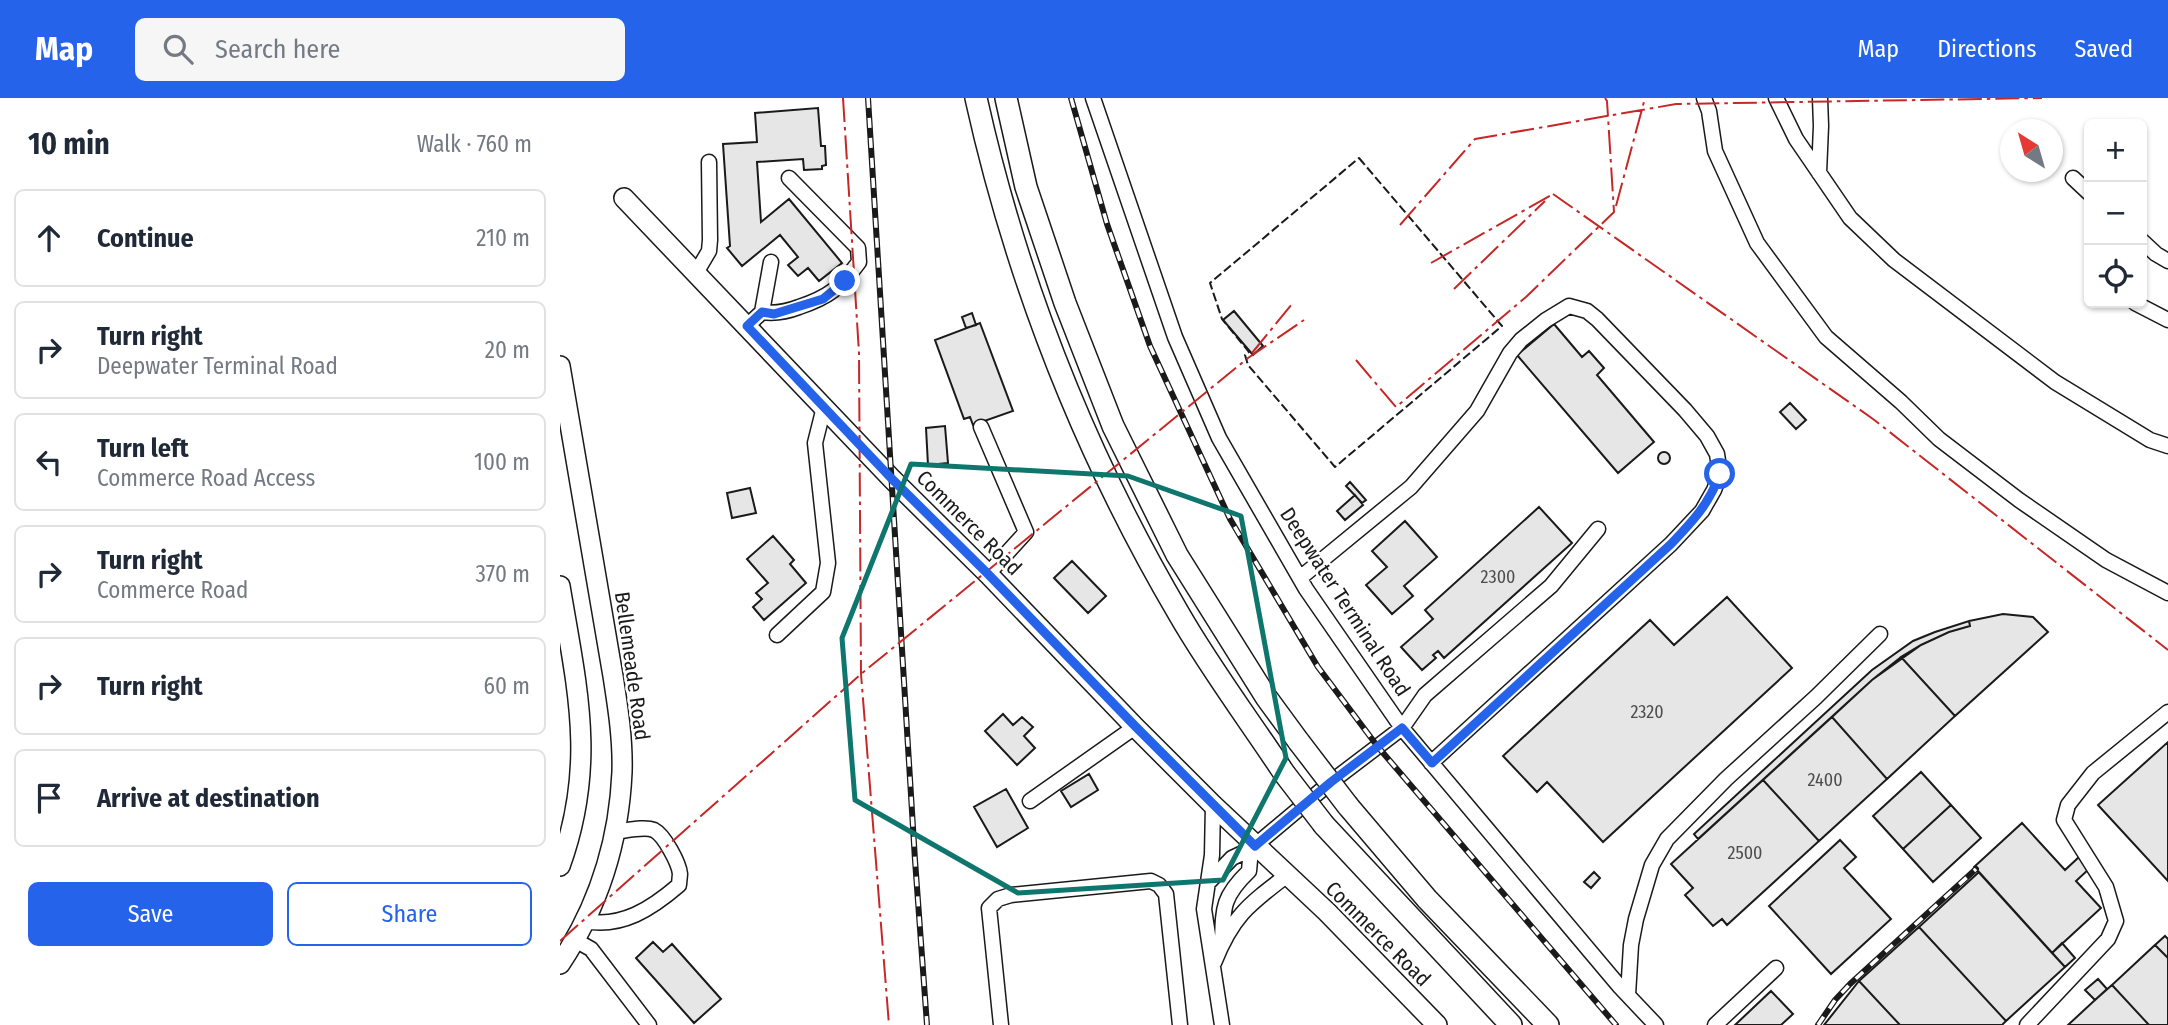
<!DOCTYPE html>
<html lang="en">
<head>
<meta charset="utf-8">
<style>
  :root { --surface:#fff; --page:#f6f6f7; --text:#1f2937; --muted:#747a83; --line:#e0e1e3; --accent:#2563eb }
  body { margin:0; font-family:"Fira Sans Condensed",sans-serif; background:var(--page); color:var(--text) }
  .controls { position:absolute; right:21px; top:21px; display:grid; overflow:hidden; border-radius:10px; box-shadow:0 2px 5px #0004 }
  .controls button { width:63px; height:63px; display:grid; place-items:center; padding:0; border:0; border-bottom:2px solid var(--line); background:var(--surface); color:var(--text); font:35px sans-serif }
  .compass { position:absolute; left:1440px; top:21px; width:63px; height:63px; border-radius:50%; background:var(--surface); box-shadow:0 2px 5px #0004; rotate:323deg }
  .stop { position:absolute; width:21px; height:21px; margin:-16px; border:5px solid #2563eb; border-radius:50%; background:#fff }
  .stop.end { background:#2563eb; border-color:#fff; box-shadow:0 2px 7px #0008 }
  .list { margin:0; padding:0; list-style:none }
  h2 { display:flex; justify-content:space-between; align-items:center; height:91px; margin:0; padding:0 28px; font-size:30px }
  h2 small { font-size:23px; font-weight:400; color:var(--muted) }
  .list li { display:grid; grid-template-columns:46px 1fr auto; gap:21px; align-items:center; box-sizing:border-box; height:98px; margin:0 14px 14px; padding:0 14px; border:2px solid var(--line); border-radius:10px }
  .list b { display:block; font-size:26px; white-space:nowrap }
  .list p { margin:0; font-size:23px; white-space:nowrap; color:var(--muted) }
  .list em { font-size:23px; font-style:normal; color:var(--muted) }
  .actions { display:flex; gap:14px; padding:21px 28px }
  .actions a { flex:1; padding:16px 0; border:2px solid var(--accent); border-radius:10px; text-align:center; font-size:24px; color:var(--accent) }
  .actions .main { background:var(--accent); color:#fff }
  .icon { flex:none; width:38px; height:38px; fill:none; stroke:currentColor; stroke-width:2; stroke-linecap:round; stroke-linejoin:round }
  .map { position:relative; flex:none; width:1608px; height:927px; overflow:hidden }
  header { display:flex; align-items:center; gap:42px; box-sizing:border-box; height:98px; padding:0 35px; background:var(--accent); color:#fff }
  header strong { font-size:33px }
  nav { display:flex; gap:38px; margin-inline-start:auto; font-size:24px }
  .search { width:490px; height:63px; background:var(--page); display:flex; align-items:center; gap:18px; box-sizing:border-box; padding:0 24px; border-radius:10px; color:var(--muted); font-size:26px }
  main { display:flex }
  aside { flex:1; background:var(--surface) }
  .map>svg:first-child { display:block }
  .building { fill:#e6e6e6; stroke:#1a1a1a; stroke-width:2 }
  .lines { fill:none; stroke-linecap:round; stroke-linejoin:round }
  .minor-casing { stroke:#1a1a1a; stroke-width:17 }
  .major-casing { stroke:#1a1a1a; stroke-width:22 }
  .highway-casing { stroke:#1a1a1a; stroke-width:24 }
  .minor { stroke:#fff; stroke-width:14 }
  .major { stroke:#fff; stroke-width:19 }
  .highway { stroke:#fff; stroke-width:21 }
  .rail-casing { stroke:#1a1a1a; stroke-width:6 }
  .rail { stroke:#fff; stroke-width:3.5; stroke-dasharray:10; stroke-linecap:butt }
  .highway-bridge-casing { stroke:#1a1a1a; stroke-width:24; stroke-linecap:butt }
  .highway-bridge { stroke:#fff; stroke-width:21 }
  .fence { stroke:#1a1a1a; stroke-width:2; stroke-dasharray:9 3.5; stroke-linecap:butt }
  .power { stroke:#c62828; stroke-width:2; stroke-dasharray:24 5 3.5 5; stroke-linecap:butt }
  .route { stroke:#2563eb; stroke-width:9 }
  .marked { fill:none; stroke:#0f766e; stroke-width:5; stroke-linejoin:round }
  .labels { text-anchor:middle; stroke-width:5; stroke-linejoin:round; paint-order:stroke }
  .number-label { font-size:18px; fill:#4d4d4d }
  .street-label { font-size:21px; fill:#1a1a1a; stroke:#fff }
</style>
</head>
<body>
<header>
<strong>Map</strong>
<div class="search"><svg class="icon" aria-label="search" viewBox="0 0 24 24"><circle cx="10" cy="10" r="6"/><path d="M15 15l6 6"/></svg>Search here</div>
<nav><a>Map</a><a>Directions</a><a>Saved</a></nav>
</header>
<main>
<aside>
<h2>10 min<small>Walk · 760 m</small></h2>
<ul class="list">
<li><svg class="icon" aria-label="ahead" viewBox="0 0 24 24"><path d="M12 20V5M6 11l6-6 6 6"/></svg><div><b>Continue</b></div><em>210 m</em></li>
<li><svg class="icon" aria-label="right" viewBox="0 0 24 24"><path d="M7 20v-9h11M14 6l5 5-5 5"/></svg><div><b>Turn right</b><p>Deepwater Terminal Road</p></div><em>20 m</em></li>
<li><svg class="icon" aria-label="left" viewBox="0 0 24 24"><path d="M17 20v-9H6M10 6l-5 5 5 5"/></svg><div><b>Turn left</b><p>Commerce Road Access</p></div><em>100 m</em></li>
<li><svg class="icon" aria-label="right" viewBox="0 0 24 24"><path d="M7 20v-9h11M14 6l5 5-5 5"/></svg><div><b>Turn right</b><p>Commerce Road</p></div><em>370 m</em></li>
<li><svg class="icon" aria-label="right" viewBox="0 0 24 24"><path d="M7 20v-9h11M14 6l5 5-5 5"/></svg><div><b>Turn right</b></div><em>60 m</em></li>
<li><svg class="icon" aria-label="arrive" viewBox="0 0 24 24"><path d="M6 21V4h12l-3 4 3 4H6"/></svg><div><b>Arrive at destination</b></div></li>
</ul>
<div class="actions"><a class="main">Save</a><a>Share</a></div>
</aside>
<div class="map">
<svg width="1608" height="927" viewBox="0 0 1608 927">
  <rect width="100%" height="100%" fill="#fff"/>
  <path class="building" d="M258 10 261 48H265L266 67 262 68V71L244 72 243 61 197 64 201 124 229 101 282 165 259 183 248 170 238 178 228 167 238 159 220 137 182 168 167 150 170 148 163 46 197 44 195 15Z
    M674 213 703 248 693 257 663 222Z
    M412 215 416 227 406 230 402 219Z
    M420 225 453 313 413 327 410 319 404 321 375 242Z
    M994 226 1022 259 1029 253 1044 270 1037 277 1094 344 1058 375 957 257Z
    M1230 305 1246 322 1236 331 1220 314Z
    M385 328 388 365 368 367 366 330Z
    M1098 360a6 6 0 1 1 12 0a6 6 0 1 1-12 0Z
    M790 384 806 402 802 405 786 388Z
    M190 390 196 415 172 420 167 395Z
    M795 397 803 407 785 422 777 413Z
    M979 409 1012 445 884 560 878 553 873 557 876 560 862 572 841 549 873 521 865 512Z
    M845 423 877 459 844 488 853 498 832 516 806 487 827 469 812 453Z
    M213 438 234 462 230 466 246 485 204 522 193 509 202 501 196 495 208 485 187 461Z
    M512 463 546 498 528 515 494 480Z
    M1167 499 1232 570 1043 744 987 684 977 694 943 658 1090 522 1114 547Z
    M1443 516 1473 519 1488 534 1395 618 1341 559 1361 547 1389 534 1410 528 1409 523Z
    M1409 523 1410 528 1389 534 1361 547 1312 582 1138 741 1134 736 1312 572 1353 543 1375 534Z
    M1341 559 1395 618 1327 681 1272 619 1312 582Z
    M443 616 453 627 462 619 473 629 464 638 475 650 457 667 425 633Z
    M1272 619 1327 681 1259 743 1203 682Z
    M1608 644V783L1538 707Z
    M1361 674 1391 707 1343 751 1313 718Z
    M529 676 538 692 511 709 501 693Z
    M1203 682 1259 743 1167 827 1162 821 1153 828 1125 797 1133 790 1111 766Z
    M446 691 468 730 437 749 414 709Z
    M1391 707 1421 740 1373 784 1343 751Z
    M1462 725 1505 772 1519 759 1529 771 1516 783 1541 810 1492 855 1414 769Z
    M1280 742 1296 759 1284 770 1331 821 1271 876 1209 808Z
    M1034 774 1040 780 1031 790 1024 784Z
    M1419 774 1505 869 1446 923 1359 829Z
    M1359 829 1446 923 1442 927H1340L1299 883Z
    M1605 838 1608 841V860L1595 847Z
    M93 844 103 854 112 846 161 901 134 925 76 860Z
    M1502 845 1515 860 1505 869 1492 855Z
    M1595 847 1608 860V927H1589L1552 887Z
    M1538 881 1547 891 1535 902 1525 892Z
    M1299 883 1340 927H1264Z
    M1552 887 1589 927H1508L1535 902Z
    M1211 893 1233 916 1221 927H1175Z"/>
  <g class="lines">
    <defs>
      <path id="minor" d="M533 0 615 239 659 340 746 491 842 630 1060 889 1096 927
        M1144 0 1149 13 1155 53 1197 145 1266 239 1341 304 1379 341 1459 402 1546 462 1608 495
        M1216 0 1236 41 1290 120 1334 162 1495 284 1590 342 1608 348
        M1259 75 1261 28 1260 0
        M1513 80 1529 95
        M1582 143 1596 156 1608 163
        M136 175 149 153 150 142 149 64
        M1575 205 1608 222
        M202 214 211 164
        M187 228 202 214C215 216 226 214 239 209 269 199 280 190 299 164L298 150 229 80
        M421 329 466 434 428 476
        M740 480 851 389 917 313 950 255 961 242 986 222 1009 208 1027 213 1037 221 1125 312 1147 338 1157 356 1160 376 1154 392 1142 413 1111 446 871 665
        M217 537 263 494 268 465 255 345 264 309
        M470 703 575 629
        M653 707 652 757 644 811 662 927
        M648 785 672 760 691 751 771 684 842 630 865 597 991 488 1038 431
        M25 823C62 830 91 811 119 787 119 786 120 776 120 776 119 765 104 737 94 732 84 728 65 733 54 734
        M15 842 31 851 89 927
        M662 846C663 810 662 799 689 773L691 751
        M654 865C672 819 688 807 726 778
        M1068 897 1071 847 1076 821 1092 767 1107 741 1166 681 1256 599 1320 536
        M441 927 429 810 438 801 451 797 591 783 599 787 606 796 620 927
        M1155 927 1216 870
        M1467 927 1548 841 1556 823 1546 789 1504 722 1508 707 1533 675 1608 614"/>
      <path id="major" d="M64 100 332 381 428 476 575 629 653 707 767 814 877 927
        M0 268 53 578C58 610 63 642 62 674 59 743 38 809 0 866
        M0 488C17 590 37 666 0 768"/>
      <path id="highway" d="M416 0C456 180 525 356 619 516 650 570 689 622 724 675
        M446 0 466 89 505 205 553 328 617 457 706 599 739 644
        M788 708 867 801 988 927
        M764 727 951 927"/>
    </defs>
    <use href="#minor" class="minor-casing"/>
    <use href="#major" class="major-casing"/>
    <use href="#highway" class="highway-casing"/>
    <use href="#minor" class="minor"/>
    <use href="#major" class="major"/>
    <use href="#highway" class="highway"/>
    <defs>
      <path id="rail" d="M308 0 355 762 367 927
        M511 0 547 126 590 248 670 421 758 569 818 649 1056 927
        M1258 927 1275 902 1290 886 1416 771"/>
    </defs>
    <use href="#rail" class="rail-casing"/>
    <use href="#rail" class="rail"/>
    <defs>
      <path id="highway-bridge" d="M739 644 788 708
        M724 675 764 727"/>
    </defs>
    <use href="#highway-bridge" class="highway-bridge-casing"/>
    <use href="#highway-bridge" class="highway-bridge"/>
    <path class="fence" d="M799 60 942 228 775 369 688 267 685 257 689 254 662 221 650 185Z"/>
    <path class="power" d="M283 0 299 255 301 576 329 927
      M993 96 1313 321 1608 552
      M1056 108 1085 0
      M840 127 915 41 1116 6 1482 0
      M871 165 993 96
      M894 191 985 103
      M692 255 732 206
      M796 262 836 309 966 199 1054 114 1047 3 1045 0
      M0 843 301 576 688 260 744 222"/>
  </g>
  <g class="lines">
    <path class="route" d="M285 183 263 201 214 216 202 214 187 228 332 381 428 476 575 628 695 748 771 684 842 630 872 665 1111 446C1133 423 1149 406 1160 376"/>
  </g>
  <path class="marked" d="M351 366 568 378 681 418 726 660 663 782 458 795 295 702 282 540Z"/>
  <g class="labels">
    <g class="number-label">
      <text x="938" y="485">2300</text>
      <text x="1087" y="620">2320</text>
      <text x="1265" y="688">2400</text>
      <text x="1185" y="761">2500</text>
    </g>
    <g class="street-label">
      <text transform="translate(409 425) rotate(45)" y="7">Commerce Road</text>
      <text transform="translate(785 504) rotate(57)" y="7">Deepwater Terminal Road</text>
      <text transform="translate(72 568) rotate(82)" y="7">Bellemeade Road</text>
      <text transform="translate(818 836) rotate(45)" y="7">Commerce Road</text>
    </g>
  </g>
</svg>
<div class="controls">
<button>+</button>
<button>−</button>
<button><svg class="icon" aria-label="locate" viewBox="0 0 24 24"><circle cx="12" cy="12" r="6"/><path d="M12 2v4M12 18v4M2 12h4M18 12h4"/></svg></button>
</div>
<svg class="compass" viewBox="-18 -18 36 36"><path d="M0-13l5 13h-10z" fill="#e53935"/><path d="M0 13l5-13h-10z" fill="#747a83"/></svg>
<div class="stop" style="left:1160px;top:376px"></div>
<div class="stop end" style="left:285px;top:183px"></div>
</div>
</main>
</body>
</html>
